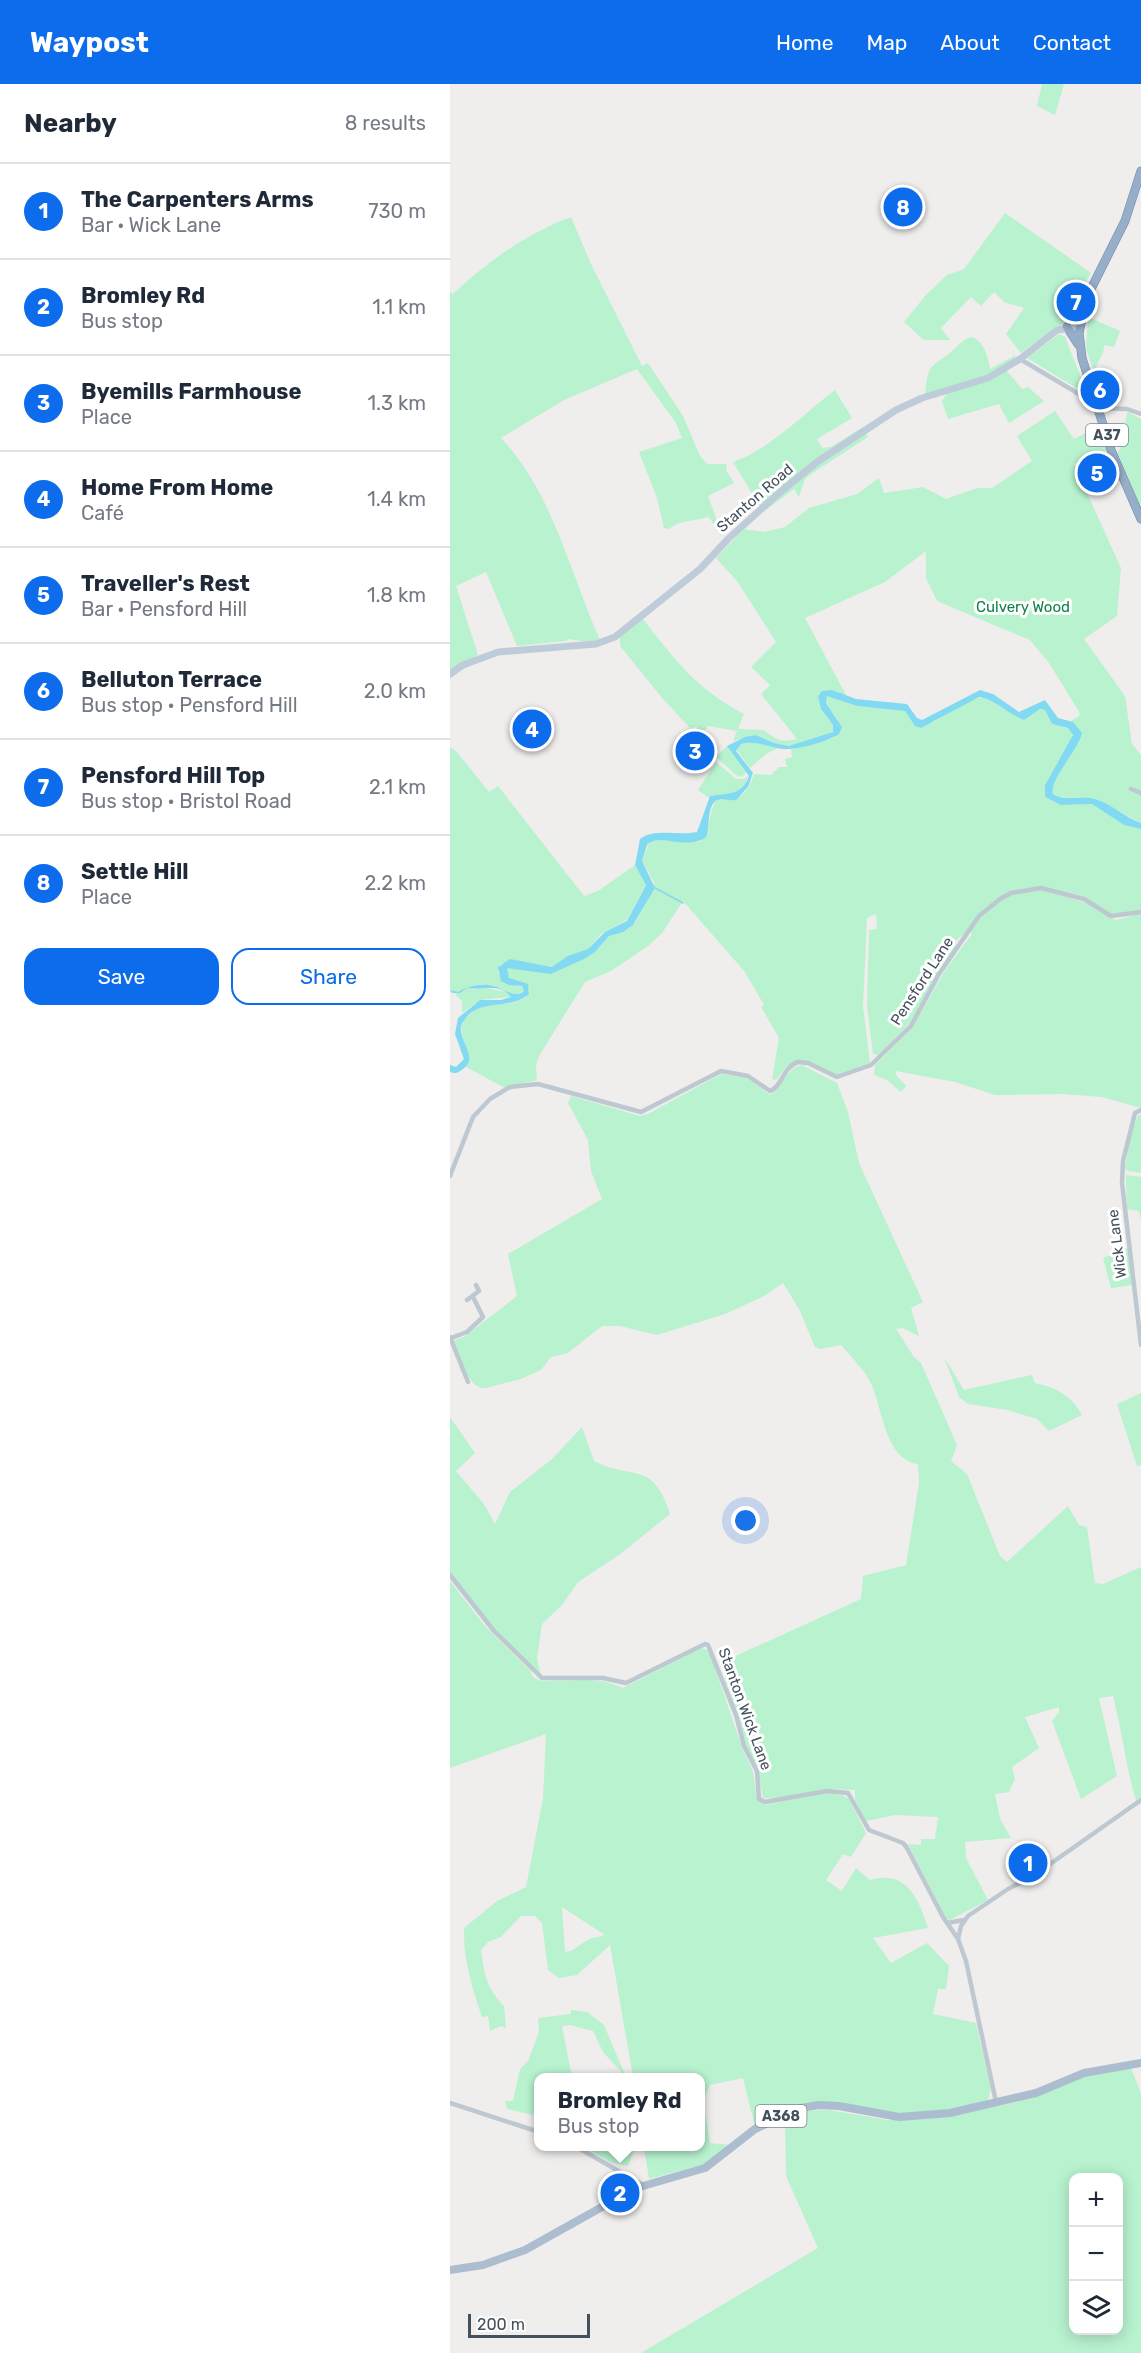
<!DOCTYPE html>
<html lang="en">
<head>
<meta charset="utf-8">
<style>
  :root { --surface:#fff; --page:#f6f6f7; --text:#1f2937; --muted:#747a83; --line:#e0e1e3; --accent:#0c6cec }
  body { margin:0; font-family:Rubik,sans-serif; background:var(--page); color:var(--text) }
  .controls { position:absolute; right:18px; bottom:18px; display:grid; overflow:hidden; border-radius:12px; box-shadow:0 3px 15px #0003 }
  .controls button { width:54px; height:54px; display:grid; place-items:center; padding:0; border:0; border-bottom:2px solid var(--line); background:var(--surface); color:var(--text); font:30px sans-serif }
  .scale { position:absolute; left:18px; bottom:15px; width:122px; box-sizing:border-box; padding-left:6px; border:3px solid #44515c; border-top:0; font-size:16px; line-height:21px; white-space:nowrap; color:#44515c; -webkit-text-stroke:4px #fff; paint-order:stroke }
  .you { position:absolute; left:296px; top:1437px; width:21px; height:21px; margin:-15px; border:4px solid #fff; border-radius:50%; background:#1a73e8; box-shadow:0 0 0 9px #1a73e833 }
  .badge { display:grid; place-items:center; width:39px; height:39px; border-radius:50%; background:var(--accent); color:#fff; font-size:20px; font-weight:700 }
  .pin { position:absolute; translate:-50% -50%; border:3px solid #fff; box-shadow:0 2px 6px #0006 }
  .popup { position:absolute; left:84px; top:1989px; width:171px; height:78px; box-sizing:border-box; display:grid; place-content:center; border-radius:12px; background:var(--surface); filter:drop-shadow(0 2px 4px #0005); font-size:20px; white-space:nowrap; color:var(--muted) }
  .popup b { font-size:22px; color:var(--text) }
  .popup::after { content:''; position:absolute; left:50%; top:100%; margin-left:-12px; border:12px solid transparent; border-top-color:var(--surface) }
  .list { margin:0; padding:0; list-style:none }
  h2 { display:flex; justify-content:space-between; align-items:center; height:78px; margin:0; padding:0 24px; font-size:26px }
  h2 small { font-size:20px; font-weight:400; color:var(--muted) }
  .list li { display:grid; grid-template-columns:39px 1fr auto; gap:18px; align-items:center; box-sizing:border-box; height:96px; padding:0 24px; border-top:2px solid var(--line) }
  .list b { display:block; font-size:22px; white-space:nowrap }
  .list p { margin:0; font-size:20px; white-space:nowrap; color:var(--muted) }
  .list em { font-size:20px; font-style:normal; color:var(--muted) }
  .actions { display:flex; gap:12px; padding:18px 24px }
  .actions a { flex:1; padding:14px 0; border:2px solid var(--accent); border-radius:18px; text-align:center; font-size:21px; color:var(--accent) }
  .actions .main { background:var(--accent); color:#fff }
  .icon { flex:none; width:33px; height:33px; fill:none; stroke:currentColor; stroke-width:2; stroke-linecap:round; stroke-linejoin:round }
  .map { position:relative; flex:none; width:691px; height:2269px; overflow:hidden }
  header { display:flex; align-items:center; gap:36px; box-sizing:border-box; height:84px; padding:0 30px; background:var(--accent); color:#fff }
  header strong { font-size:28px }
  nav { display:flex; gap:33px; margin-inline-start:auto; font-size:21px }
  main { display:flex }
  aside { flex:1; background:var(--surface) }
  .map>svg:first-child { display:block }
  .green { fill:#b8f2cf; fill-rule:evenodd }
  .water { fill:#81daf2 }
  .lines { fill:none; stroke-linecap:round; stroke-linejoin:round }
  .stream { stroke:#81daf2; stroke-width:1.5 }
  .trunk-casing { stroke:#6c8aac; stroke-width:9 }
  .minor { stroke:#bdc8d1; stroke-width:4.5 }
  .secondary { stroke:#becbd8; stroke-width:7 }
  .primary { stroke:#abbdcf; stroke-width:8 }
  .trunk { stroke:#96aec8; stroke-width:8 }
  .labels { text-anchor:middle; stroke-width:6; stroke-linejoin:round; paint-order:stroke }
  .shield { fill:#fff; stroke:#7c858d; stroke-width:1.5 }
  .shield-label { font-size:14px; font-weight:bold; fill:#44515c }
  .street-label { font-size:15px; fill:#44515c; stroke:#fff }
  .park-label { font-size:15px; fill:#10834a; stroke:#fff }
</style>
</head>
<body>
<header>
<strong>Waypost</strong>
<nav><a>Home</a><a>Map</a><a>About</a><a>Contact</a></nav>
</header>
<main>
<aside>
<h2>Nearby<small>8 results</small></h2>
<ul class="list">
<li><span class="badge">1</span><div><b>The Carpenters Arms</b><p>Bar · Wick Lane</p></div><em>730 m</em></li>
<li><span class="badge">2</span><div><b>Bromley Rd</b><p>Bus stop</p></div><em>1.1 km</em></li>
<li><span class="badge">3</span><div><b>Byemills Farmhouse</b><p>Place</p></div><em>1.3 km</em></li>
<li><span class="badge">4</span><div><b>Home From Home</b><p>Café</p></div><em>1.4 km</em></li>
<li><span class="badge">5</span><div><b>Traveller's Rest</b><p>Bar · Pensford Hill</p></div><em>1.8 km</em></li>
<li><span class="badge">6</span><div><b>Belluton Terrace</b><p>Bus stop · Pensford Hill</p></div><em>2.0 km</em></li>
<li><span class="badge">7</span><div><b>Pensford Hill Top</b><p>Bus stop · Bristol Road</p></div><em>2.1 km</em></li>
<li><span class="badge">8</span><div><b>Settle Hill</b><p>Place</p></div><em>2.2 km</em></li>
</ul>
<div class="actions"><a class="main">Save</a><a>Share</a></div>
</aside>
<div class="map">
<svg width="691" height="2269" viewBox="0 0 691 2269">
  <rect width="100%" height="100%" fill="#f0eded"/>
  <path class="green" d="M592 0H614L605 31 587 22Z
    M555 129 641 189 623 219V232L620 238 605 243 571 269 556 250 574 224 554 218 544 208 531 222 521 213 491 244 500 256H474L454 238 475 212 497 191 514 185Z
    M121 133 141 180 192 282 198 279 233 332 250 372 257 380H277L276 386 284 399 258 412 269 442 274 444 271 452 259 433 229 439 218 445 214 444 207 414 189 368 232 354 226 339 187 285 114 316 51 354C103 409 120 489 150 556L137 558 119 555 116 557 67 562 36 488 6 502 28 571 0 586V208L3 210C38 177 76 150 121 133Z
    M638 233 670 247 664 263 654 261C655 273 643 279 645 292L636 264Z
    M609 250 615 253 638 311 577 274Z
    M523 253C535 260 538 273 540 285L564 272 561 264 566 274 539 291 475 311C478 276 482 285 503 266 510 260 514 254 523 253Z
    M556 286 572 305 578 303 594 317 559 339 549 320 498 335 492 317 498 308Z
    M385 306 402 334 367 355 372 364 381 363 413 343 418 353 361 390 355 395 349 413 344 405 316 426 309 421 283 378C323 363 352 331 385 306Z
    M605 327 624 355 636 349 653 350 657 366 624 380 671 484 667 532 634 555 675 612 682 660 691 671V739L648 716 608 713 603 710C600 697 627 664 632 649L621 637 630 631 628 626 599 579 580 556 487 517 476 494V467L435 498 355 534 397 613 382 606 372 607 368 612 372 627 383 641V647L377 651 339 662 324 659 306 651 283 657 287 647 258 642 251 651 246 647 248 642 240 644 213 615 170 562V553L192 534C227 578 244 603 294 630L288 645 314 646C326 656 331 659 347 655L311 610 320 601 301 583 326 558 287 497 266 474 294 445 314 448 335 443 359 424 407 410 429 394 434 409 473 403 496 415 527 404H542L582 377 567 352Z
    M678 328 691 335V425L668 369 674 354 671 351Z
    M377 612 407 622 455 627 462 637 484 638 518 617 533 613 574 636 590 625 595 626 602 640 620 645 623 649C619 667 591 696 595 713L611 721 642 720 674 741 691 745V827L661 831 630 811 611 807 614 812 642 821 660 834 667 836 691 829V1024L652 1013 613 1010 545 1011 505 998 446 987V991L456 1002 451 1008 437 996 424 991 425 981 463 943 494 888 522 850 518 847 505 857 506 863 460 939 429 971 423 970 417 922 419 846 427 845 426 830 417 834 413 922 420 979 387 991 349 976 337 982 326 996 322 995 329 954 311 923 314 921 295 888 233 817 212 849 198 862 161 887 135 898 89 972 86 981 87 996 55 1004 16 983C24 964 0 947 19 931 24 927 29 922 35 921 53 917 62 925 79 910L80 906 57 893V884L104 889 145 868 160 851 178 845 185 839 203 807 204 798 192 777 199 759C213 752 234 761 250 757 263 747 256 728 268 715 289 715 296 714 304 690L321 691 329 683H337L335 675 342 673 341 665 380 655 388 650V636L376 619Z
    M303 657 328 664 316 670 300 684 286 665 291 660Z
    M277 662 296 688 292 693 286 691 266 673Z
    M0 663 6 667 39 708 48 702 134 812 148 807 185 781 196 800 177 836 151 850 138 865 102 883 66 877 50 880 48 889 63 901 73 903 74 907 64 911 42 901 31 900 8 908 0 906Z
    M266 678 286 695H294L298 691C295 710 278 711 262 711L259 714 248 706Z
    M30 903 57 908 61 913 30 916 12 929V917L5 910 18 904 25 906Z
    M352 981 387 999 398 1028 409 1079 473 1218 461 1224 469 1252 452 1244 446 1245 464 1273 471 1279 507 1361 501 1377 517 1390 550 1472 557 1478 618 1422 629 1441 637 1443 645 1499 653 1500 691 1483V1714L686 1717C676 1683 672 1647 663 1612L649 1614 667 1692 631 1715 602 1637 609 1628V1623L575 1633 589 1664 562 1683 565 1695 559 1708 545 1710 550 1735 561 1754 515 1758 516 1774 538 1816 500 1836 496 1834 458 1760 471 1761V1755H485L488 1733 445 1731 416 1737 405 1716V1706L376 1705 325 1715 313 1714 309 1693 296 1662 270 1579 411 1515 413 1492 456 1481 469 1399 468 1380C432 1375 433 1317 418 1294 411 1282 400 1272 391 1261L370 1265 365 1263 349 1225 333 1199 316 1211 275 1230 207 1251 170 1242H152L118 1269 101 1273 91 1286 71 1295 36 1304C17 1306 10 1271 4 1256L14 1253 67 1212 58 1170 152 1115 141 1087 138 1056 118 1019 121 1012 190 1032 198 1030 271 990 297 994 320 1011C334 1002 335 985 352 981Z
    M691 1030V1089L678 1087 675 1084 681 1048 688 1032Z
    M676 1091 691 1093V1137L689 1127 677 1125Z
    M679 1163 682 1201 661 1204 653 1174Z
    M494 1273 514 1306 582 1291 585 1299C607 1304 621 1311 632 1331L599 1347 587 1335 557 1326 518 1320 509 1313Z
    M691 1309V1381L687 1382 667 1320Z
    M0 1333 25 1369 6 1387 34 1420 45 1440 60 1408 102 1375 132 1343 144 1377C182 1397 203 1375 220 1430L169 1471 128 1498 112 1521 92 1540 87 1574 91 1592 43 1544 0 1488Z
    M0 1497 35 1542 80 1586 83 1593 91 1597 139 1596 157 1598 173 1604 252 1564 259 1567 293 1666 303 1687 307 1714 316 1721C339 1717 378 1701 399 1715L416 1749 401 1773 393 1770 376 1796 392 1807 406 1784 420 1796C457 1785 469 1816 478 1844L423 1854 441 1879 477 1859 499 1882 496 1905H488L483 1930 526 1939 541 2005 538 2016 500 2026 449 2030 357 2020 332 2027 305 2043 293 1994 260 2001 253 2017 260 2059 282 2061 256 2080 199 2095 194 2063 251 2062V1994L183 1993 160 1861 127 1891 109 1894 98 1886 92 1839 85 1832H71L51 1853 38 1858 31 1866C34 1890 37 1905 54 1922L56 1944 51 1942 40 1947 38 1932 32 1933C22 1903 13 1876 14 1844L47 1817 76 1803 93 1715 96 1650 0 1684ZM112 1823 155 1851 139 1855 121 1867 115 1868Z
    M121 1926 137 1928 154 1941 176 1993 153 1968 143 1947 120 1941 112 1942 122 1993 89 1994V2009L86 2015 87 2022 83 2031 57 2025 55 2017H63L70 1985 78 1977 89 1948 88 1934 121 1930Z
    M681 1984 691 2009V2269H191L368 2164 336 2092 335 2036 352 2027 379 2026 438 2036 508 2031 583 2014 628 1994ZM624 2094H668V2246H624Z
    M135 2063V2062L185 2063 178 2082 159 2078Z"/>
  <path class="water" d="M382 606 406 615 457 620 467 634 472 636 530 606 543 610 569 628 595 616 608 634 623 638 632 649C629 665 599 696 603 710 614 718 632 711 645 715 662 720 674 733 691 739V745L674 741 642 720 611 721 595 713V701L623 651 618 644 602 640 595 626 590 625 574 636C560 631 542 614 529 613L471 644 465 642 455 627 407 622 377 612 376 619 392 643 389 650C376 658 348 666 333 665 317 663 307 656 291 660L286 667 303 689 298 703 286 716C281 717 276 715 271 715 255 717 261 743 256 753 238 767 208 748 197 761L192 777 205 804 183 841 173 848 159 852 145 868 134 875 101 890 57 884 59 894 78 900 79 910C58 928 29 912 13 938 3 953 31 972 13 985 8 989 6 990 0 988V981L6 983 14 975 5 950 8 934 30 916H51L61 913C50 898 31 907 17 904L10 909H2L0 906 8 908C15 904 30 899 39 901 51 902 64 916 74 907L72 902 59 901 51 897 48 883 60 875 102 883 118 872 138 865 155 848 177 837 196 801 185 781 190 755C204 744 228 752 247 748L260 712C277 709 292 712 299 692L277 662 295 653 306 651 324 659 339 662 383 648V641L371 625 368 612 372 607Z"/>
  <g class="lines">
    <path class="stream" d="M205 804 233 819"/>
    <defs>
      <path id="trunk" d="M691 87 675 137 636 215 629 249 632 274 661 366 691 435
        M617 243 628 260"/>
    </defs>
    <use href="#trunk" class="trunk-casing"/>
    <path class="minor" d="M570 275 639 316
      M649 324 677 325 691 330
      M681 705 691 709
      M691 1026 685 1029 673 1077 672 1099 691 1261
      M0 1092 23 1033 40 1015 60 1003 88 1000 191 1028 271 987 298 992 320 1007C332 1003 333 983 348 978L358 979 387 993 421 981 461 942 489 890 529 832 550 815 561 809 591 804 634 815 661 832 691 828
      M17 1216 29 1207 26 1201
      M0 1253 18 1298
      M1 1254 17 1248 33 1233 23 1213
      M0 1491 44 1547 92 1594H153L176 1599 255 1560 258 1561 286 1631 294 1662 307 1687 309 1715 315 1718 377 1707 398 1709 419 1746 453 1759 457 1764 493 1833 508 1855 516 1877 546 2018
      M497 1839 514 1836
      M508 1855 511 1842 518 1832 558 1805 583 1792 691 1716
      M0 2019 89 2048
      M125 2062 193 2101"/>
    <path class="secondary" d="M0 590 13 581 48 568 146 560 165 553 250 485 278 455 328 410 367 378 446 326 472 314 538 294 570 275 607 246 629 243"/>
    <path class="primary" d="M0 2186 33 2181 75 2166 186 2104 255 2084 305 2045 351 2024 369 2021 389 2022 449 2033 500 2029 586 2009 634 1989 691 1979"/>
    <use href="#trunk" class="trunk"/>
  </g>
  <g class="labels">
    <g class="shield">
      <rect x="636" y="340" width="42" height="22" rx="4.5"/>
      <rect x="305.5" y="2021" width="51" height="22" rx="4.5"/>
    </g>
    <g class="shield-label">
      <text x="657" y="356">A37</text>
      <text x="331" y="2037">A368</text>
    </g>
    <g class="street-label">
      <text transform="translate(305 414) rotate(-41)" y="5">Stanton Road</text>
      <text transform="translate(472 897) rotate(-57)" y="5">Pensford Lane</text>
      <text transform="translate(667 1160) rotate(-97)" y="5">Wick Lane</text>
      <text transform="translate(295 1625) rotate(70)" y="5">Stanton Wick Lane</text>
    </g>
    <g class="park-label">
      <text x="573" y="528">Culvery Wood</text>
    </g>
  </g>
</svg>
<div class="controls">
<button>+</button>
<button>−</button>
<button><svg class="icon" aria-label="layers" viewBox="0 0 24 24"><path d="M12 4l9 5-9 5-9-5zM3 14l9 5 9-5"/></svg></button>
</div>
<div class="scale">200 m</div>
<div class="you"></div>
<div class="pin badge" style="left:578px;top:1779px">1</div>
<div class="pin badge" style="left:170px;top:2109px">2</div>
<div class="popup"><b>Bromley Rd</b>Bus stop</div>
<div class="pin badge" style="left:245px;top:667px">3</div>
<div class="pin badge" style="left:82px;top:645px">4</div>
<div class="pin badge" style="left:647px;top:389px">5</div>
<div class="pin badge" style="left:650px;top:306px">6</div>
<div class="pin badge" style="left:626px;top:218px">7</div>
<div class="pin badge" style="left:453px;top:123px">8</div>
</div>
</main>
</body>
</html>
